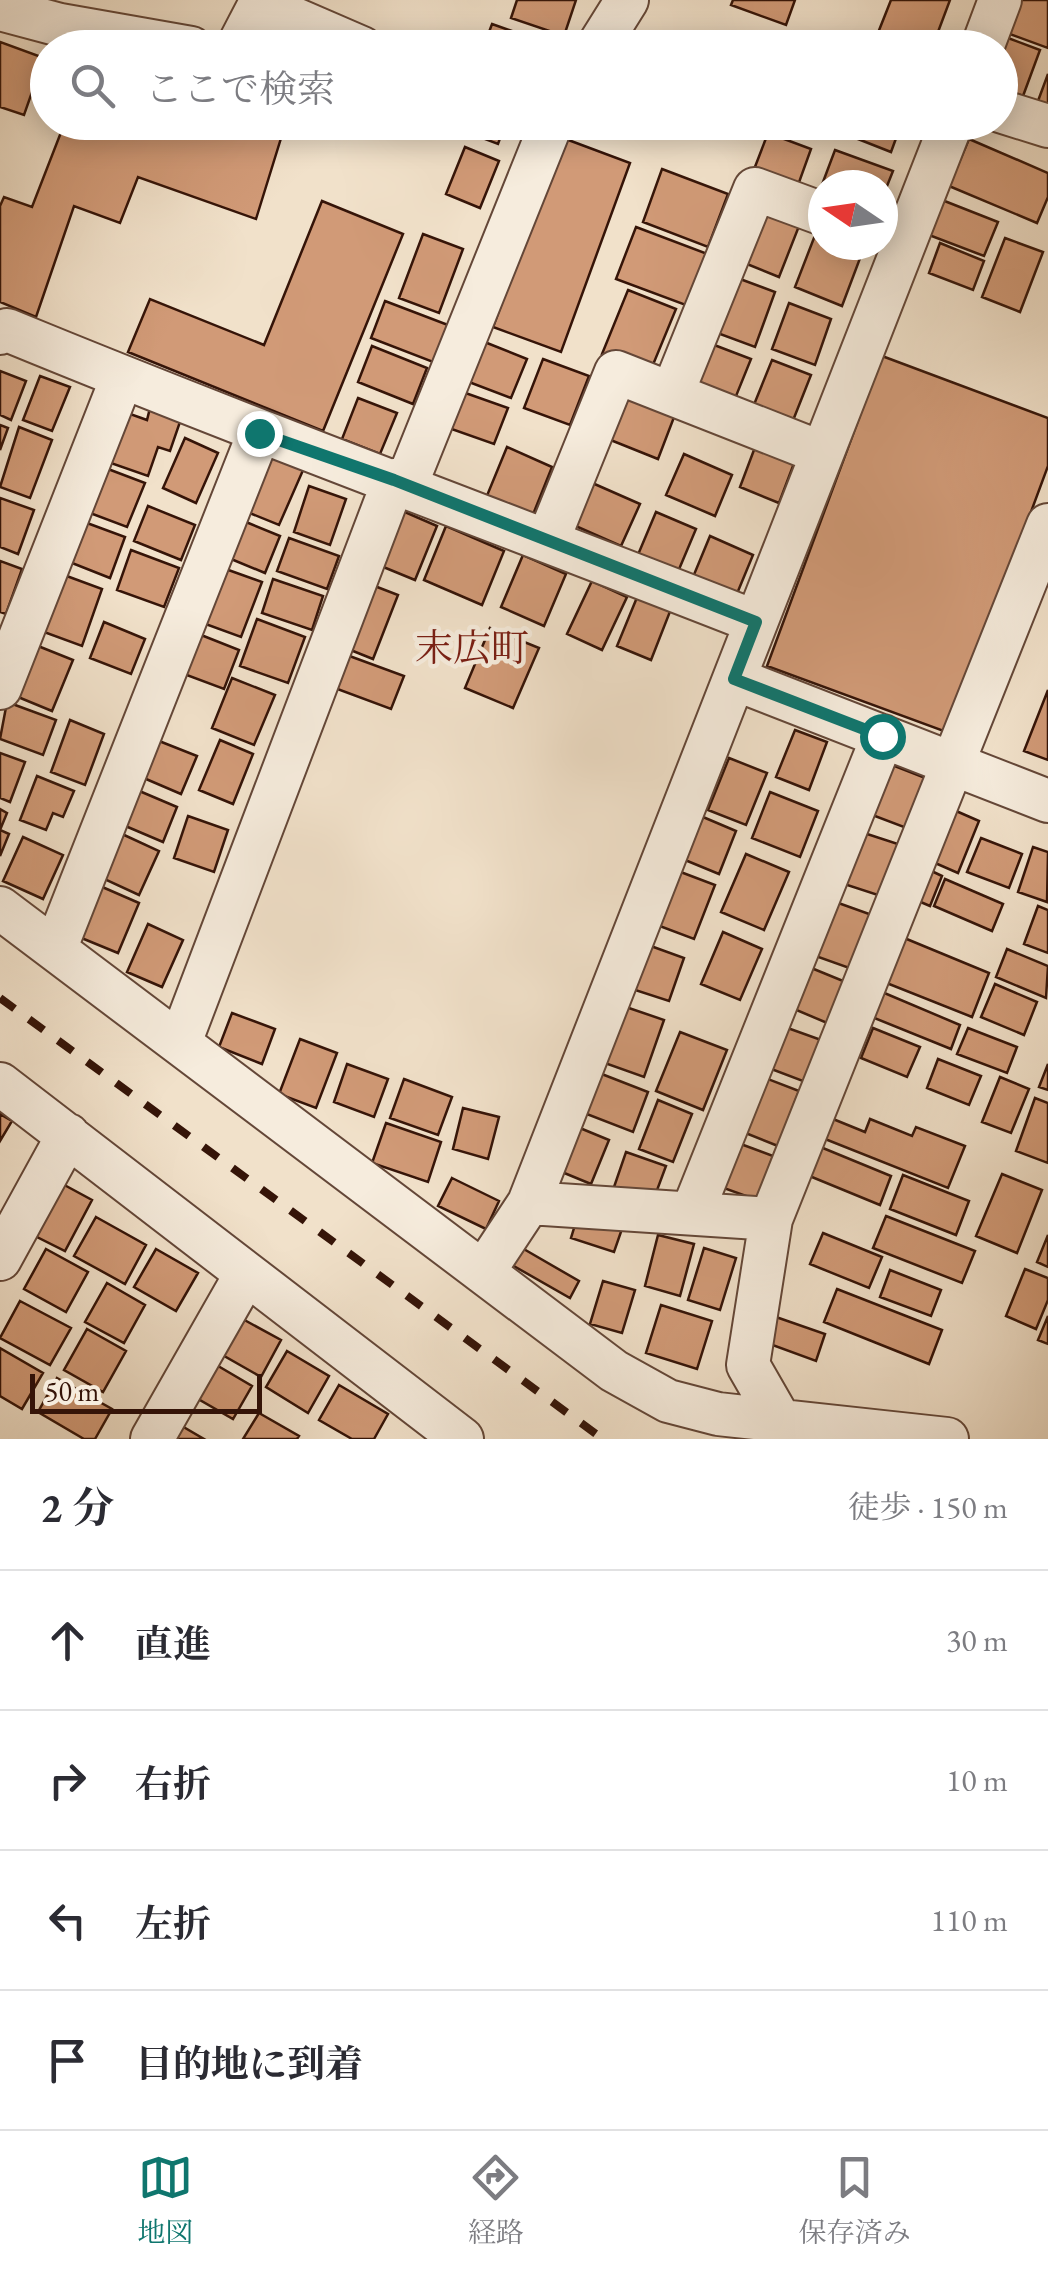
<!DOCTYPE html>
<html lang="ja">
<head>
<meta charset="utf-8">
<style>
  :root { --surface:#fff; --page:#f7f7f7; --text:#2b2b33; --muted:#7c7c81; --line:#e1e1e2; --accent:#0f766e }
  body { margin:0; font-family:"EB Garamond","Noto Serif JP",serif; background:var(--page); color:var(--text) }
  .compass { position:absolute; left:808px; top:170px; width:90px; height:90px; border-radius:50%; background:var(--surface); box-shadow:0 5px 25px #0003; rotate:283deg }
  .scale { position:absolute; left:30px; bottom:25px; width:232px; box-sizing:border-box; padding-left:10px; border:5px solid #351408; border-top:0; font-size:28px; line-height:35px; white-space:nowrap; color:#351408; -webkit-text-stroke:8px #f6ecdd; paint-order:stroke }
  .stop { position:absolute; width:30px; height:30px; margin:-22px; border:8px solid #0f766e; border-radius:50%; background:#fff }
  .stop.end { background:#0f766e; border-color:#fff; box-shadow:0 2px 10px #0008 }
  .list { margin:0; padding:0; list-style:none }
  h2 { display:flex; justify-content:space-between; align-items:center; height:130px; margin:0; padding:0 40px; font-size:42px }
  h2 small { font-size:32px; font-weight:400; color:var(--muted) }
  .list li { display:grid; grid-template-columns:65px 1fr auto; gap:30px; align-items:center; box-sizing:border-box; height:140px; padding:0 40px; border-top:2px solid var(--line) }
  .list b { display:block; font-size:38px; white-space:nowrap }
  .list em { font-size:32px; font-style:normal; color:var(--muted) }
  .icon { flex:none; width:55px; height:55px; fill:none; stroke:currentColor; stroke-width:2; stroke-linecap:round; stroke-linejoin:round }
  .map { position:relative; flex:none; width:1048px; height:1439px; overflow:hidden }
  .search { position:absolute; background:var(--surface); box-shadow:0 5px 25px #0003; left:30px; right:30px; top:30px; height:110px; display:flex; align-items:center; gap:25px; box-sizing:border-box; padding:0 35px; border-radius:55px; color:var(--muted); font-size:38px }
  .sheet { height:690px; background:var(--surface) }
  nav { display:flex; justify-content:space-around; align-items:center; box-sizing:border-box; height:140px; border-top:2px solid var(--line); background:var(--surface); font-size:28px; color:var(--muted) }
  nav a { display:grid; justify-items:center; gap:5px }
  nav .on { color:var(--accent) }
  .map>svg:first-child { display:block }
  .building { fill:#d19a77; stroke:#351408; stroke-width:2.5 }
  .lines { fill:none; stroke-linecap:round; stroke-linejoin:round }
  .minor-casing { stroke:#644738; stroke-width:46 }
  .minor { stroke:#f6ecdd; stroke-width:42 }
  .rail { stroke:#351408; stroke-width:8; stroke-dasharray:18 18; stroke-linecap:butt }
  .route { stroke:#0f766e; stroke-width:12 }
  .labels { text-anchor:middle; stroke-width:9; stroke-linejoin:round; paint-order:stroke }
  .neighbourhood-label { font-size:38px; fill:#7a1f14; stroke:#f6ecdd }
</style>
</head>
<body>
<div class="map">
<svg width="1048" height="1439" viewBox="0 0 1048 1439">
  <rect width="100%" height="100%" fill="#f1e1ca"/>
  <filter id="stains"><feTurbulence type="fractalNoise" baseFrequency=".002" numOctaves="4"/><feColorMatrix values="0 0 0 0 .2 0 0 0 0 .09 0 0 0 0 .02 0 0 0 .5 -.17"/></filter>
  <radialGradient id="worn" r=".72"><stop offset=".6" stop-color="#630" stop-opacity="0"/><stop offset="1" stop-color="#630" stop-opacity=".3"/></radialGradient>
  <path class="building" d="M517 0H576L564 36 511 18Z
    M733 0H795L786 25 731 5Z
    M891 0H950L932 48H872Z
    M1019 0H1048V48L1007 33Z
    M281 24 332 48H271Z
    M492 24 543 42 541 48H483Z
    M1008 38 1040 50 1023 96 1000 87V58Z
    M0 42 44 58 24 115 0 107Z
    M1048 74V104L1038 101Z
    M65 122H286L256 219 138 177 120 223 74 206 36 317 0 302V206L4 197 32 207Z
    M454 122H506L498 144 453 127Z
    M843 122H902L891 152 840 132Z
    M768 133 811 149 797 188 753 172Z
    M563 138 630 163 561 352 493 327Z
    M969 139 1048 173V197L1037 223 949 186Z
    M465 147 499 161 480 208 446 194Z
    M835 150 893 171 883 196V185H823L820 190Z
    M662 169 728 194 708 247 643 222Z
    M942 200 998 222 984 256 929 235Z
    M322 201 403 234 323 431 128 352 150 299 264 345Z
    M764 206 801 221 779 277 742 262Z
    M819 225 823 227V245H865L842 306 795 287Z
    M636 227 710 255 691 307 616 279Z
    M423 234 463 249 439 313 399 298Z
    M1005 238 1043 252 1020 312 982 297Z
    M940 243 984 261 973 290 929 273Z
    M732 276 775 292 755 347 712 331Z
    M628 290 676 309 650 372 602 354Z
    M385 301 448 325 433 362 371 338Z
    M789 303 831 319 815 365 772 349Z
    M477 339 527 359 511 398 461 379Z
    M709 343 751 359 732 406 691 390Z
    M372 346 427 368 413 404 358 382Z
    M882 356 1048 418V466L949 733 767 666Z
    M543 359 589 376 570 425 524 408Z
    M772 360 811 375 790 428 751 412Z
    M0 371 26 381 11 420 0 415Z
    M40 376 70 387 52 431 23 420Z
    M457 390 508 408 494 444 443 426Z
    M626 392 676 412 658 459 608 439Z
    M358 398 397 413 380 454 342 439Z
    M150 408 181 419 170 451 158 447 148 476 105 461 122 411 147 420Z
    M0 425 8 428 0 450Z
    M19 427 52 440 30 498 0 487Z
    M185 438 218 453 196 503 163 488Z
    M757 442 796 458 779 503 740 487Z
    M507 447 552 467 532 517 486 498Z
    M265 451 304 468 279 525 240 509Z
    M684 454 732 475 715 516 666 495Z
    M108 469 145 483 127 527 90 513Z
    M590 482 640 504 621 546 571 524Z
    M309 486 346 499 330 545 294 532Z
    M0 498 34 510 18 554 0 547Z
    M148 506 195 525 181 560 134 541Z
    M398 509 437 526 415 580 376 564Z
    M656 512 696 529 677 574 637 557Z
    M246 522 280 536 265 573 231 559Z
    M87 523 125 537 110 578 72 563Z
    M446 526 504 551 482 605 424 580Z
    M710 536 753 555 736 596 693 577Z
    M289 538 339 556 327 589 277 571Z
    M131 550 179 568 164 607 117 590Z
    M523 555 566 574 544 626 501 607Z
    M0 561 22 569 6 614 0 612Z
    M220 567 262 582 241 637 200 622Z
    M64 575 102 589 82 646 44 632Z
    M273 579 323 596 312 630 262 613Z
    M592 581 627 597 602 650 567 634Z
    M372 585 398 595 373 659 348 649Z
    M638 595 671 609 651 660 617 646Z
    M257 619 305 637 288 683 240 666Z
    M104 622 145 639 131 674 90 658Z
    M490 628 539 648 513 708 465 688Z
    M191 631 239 650 224 689 176 671Z
    M38 646 73 660 52 711 18 697Z
    M344 654 404 676 391 709 332 687Z
    M232 678 275 695 254 745 212 728Z
    M1048 690V760L1024 751Z
    M7 702 56 720 43 755 0 739Z
    M70 720 104 734 85 785 51 772Z
    M795 730 827 742 809 790 776 777Z
    M154 739 197 756 181 794 139 776Z
    M220 740 253 754 233 804 199 790Z
    M0 753 25 762 10 802 0 798Z
    M729 758 767 773 746 825 708 810Z
    M887 763 928 779 909 829 867 813Z
    M37 776 74 791 63 817 53 813 46 830 20 820Z
    M137 790 177 807 163 842 123 825Z
    M770 792 818 811 800 857 752 838Z
    M947 807 979 821 958 873 926 859Z
    M0 809 7 813 0 830 9 834 0 856Z
    M188 816 228 830 214 872 174 858Z
    M703 817 736 831 719 874 685 860Z
    M858 831 904 846 887 898 841 883Z
    M122 834 159 851 139 895 102 878Z
    M23 837 63 855 43 899 3 881Z
    M981 838 1022 854 1009 888 967 872Z
    M1033 847 1048 852 1047 902 1018 892Z
    M746 854 789 872 764 930 721 912Z
    M923 867 942 876 930 906 909 897Z
    M678 871 715 885 694 939 657 925Z
    M945 879 1003 904 992 931 934 906Z
    M100 886 139 903 118 953 79 937Z
    M830 900 872 915 852 969 810 954Z
    M1038 906 1048 910V953L1024 944Z
    M148 924 183 940 162 987 127 972Z
    M723 932 762 949 740 1000 701 984Z
    M897 935 989 973 972 1017 879 980Z
    M648 945 684 958 669 1001 632 989Z
    M1007 949 1048 966 1046 998 996 977Z
    M804 965 848 983 832 1025 787 1006Z
    M995 984 1037 1002 1024 1035 981 1017Z
    M882 992 960 1025 951 1049 872 1017Z
    M623 1006 664 1020 644 1077 602 1062Z
    M232 1013 275 1029 262 1064 219 1047Z
    M782 1026 824 1041 808 1083 766 1067Z
    M873 1028 920 1047 907 1077 861 1058Z
    M968 1028 1017 1047 1007 1073 957 1054Z
    M680 1032 727 1050 703 1110 656 1091Z
    M300 1039 337 1053 316 1108 279 1094Z
    M938 1059 981 1076 969 1105 927 1088Z
    M347 1064 388 1079 374 1117 334 1102Z
    M1048 1064V1090L1039 1087Z
    M594 1071 648 1092 633 1132 579 1111Z
    M760 1076 799 1091 778 1146 738 1130Z
    M1000 1077 1029 1089 1011 1133 982 1122Z
    M404 1079 452 1097 438 1135 390 1118Z
    M1035 1098 1048 1103V1163L1016 1151Z
    M658 1100 692 1114 673 1162 639 1149Z
    M463 1108 499 1117 488 1159 453 1149Z
    M0 1114 12 1121 0 1141Z
    M833 1119 865 1132 870 1119 912 1136 916 1127 965 1146 948 1188 825 1139Z
    M386 1123 441 1142 428 1182 372 1163Z
    M575 1126 609 1140 591 1184 557 1170Z
    M738 1143 773 1156 757 1200 721 1187Z
    M818 1146 891 1176 880 1205 807 1175Z
    M626 1152 666 1166 653 1201 614 1187Z
    M1002 1174 1042 1190 1017 1253 976 1236Z
    M903 1175 969 1201 956 1235 890 1209Z
    M452 1178 499 1201 486 1229 438 1206Z
    M57 1181 92 1200 65 1251 29 1233Z
    M579 1212 623 1226 614 1252 571 1238Z
    M886 1216 975 1251 962 1283 873 1248Z
    M96 1217 146 1245 125 1284 74 1256Z
    M823 1233 882 1257 869 1288 810 1264Z
    M658 1235 694 1244 680 1296 645 1286Z
    M1048 1235V1267L1037 1262Z
    M522 1248 579 1281 570 1298 512 1265Z
    M704 1248 736 1258 720 1310 688 1300Z
    M46 1249 88 1272 66 1312 24 1289Z
    M156 1249 198 1273 176 1311 134 1287Z
    M1025 1269 1048 1278V1300L1036 1329 1006 1316Z
    M890 1270 941 1290 931 1316 880 1297Z
    M603 1281 635 1290 622 1333 590 1324Z
    M107 1283 145 1305 124 1343 85 1322Z
    M837 1289 942 1330 929 1364 824 1322Z
    M20 1301 71 1328 50 1365 0 1338Z
    M661 1305 712 1321 697 1369 646 1353Z
    M1048 1316V1344L1038 1340Z
    M239 1317 281 1340 261 1377 219 1353Z
    M776 1317 825 1334 816 1361 767 1343Z
    M87 1329 126 1351 103 1392 64 1370Z
    M0 1348 43 1373 22 1409 0 1396Z
    M287 1351 329 1376 308 1413 266 1387Z
    M213 1363 252 1386 233 1419 193 1396Z
    M57 1378 112 1409 95 1439H84L38 1412Z
    M339 1385 388 1414 374 1439H352L319 1420Z
    M259 1413 299 1436 297 1439H243Z
    M175 1422 204 1439H166Z"/>
  <g class="lines">
    <defs>
      <path id="minor" d="M260 4 362 48
        M0 9 60 25 191 48
        M237 48 262 0
        M597 48 627 0
        M982 48 1000 0
        M1000 111 1048 126
        M0 333 7 330C255 432 506 524 756 622
        M672 394 755 189 823 214
        M406 485 552 122
        M548 540 616 372 822 453
        M735 679 1048 801
        M0 688 122 378
        M0 908 614 1371 668 1401 718 1414 947 1439
        M56 947 259 433
        M181 1040 394 480
        M0 1084 462 1439
        M529 1203 771 1219
        M692 1213 883 736
        M0 1259 68 1135
        M484 1271 529 1203 952 122
        M779 1419 748 1365 771 1219 1048 525
        M152 1439 246 1274"/>
    </defs>
    <use href="#minor" class="minor-casing"/>
    <use href="#minor" class="minor"/>
    <path class="rail" d="M0 998 603 1439"/>
  </g>
  <g class="lines">
    <path class="route" d="M259 433 394 480 756 622 734 679 882 736"/>
  </g>
  <g class="labels">
    <g class="neighbourhood-label">
      <text x="472" y="661">末広町</text>
    </g>
  </g>
  <rect width="100%" height="100%" filter="url(#stains)"/>
  <rect width="100%" height="100%" fill="url(#worn)"/>
</svg>
<svg class="compass" viewBox="-18 -18 36 36"><path d="M0-13l5 13h-10z" fill="#e53935"/><path d="M0 13l5-13h-10z" fill="#7c7c81"/></svg>
<div class="scale">50 m</div>
<div class="stop" style="left:882px;top:736px"></div>
<div class="stop end" style="left:259px;top:433px"></div>
<div class="search"><svg class="icon" aria-label="search" viewBox="0 0 24 24"><circle cx="10" cy="10" r="6"/><path d="M15 15l6 6"/></svg>ここで検索</div>
</div>
<section class="sheet">
<h2>2 分<small>徒歩 · 150 m</small></h2>
<ul class="list">
<li><svg class="icon" aria-label="ahead" viewBox="0 0 24 24"><path d="M12 20V5M6 11l6-6 6 6"/></svg><div><b>直進</b></div><em>30 m</em></li>
<li><svg class="icon" aria-label="right" viewBox="0 0 24 24"><path d="M7 20v-9h11M14 6l5 5-5 5"/></svg><div><b>右折</b></div><em>10 m</em></li>
<li><svg class="icon" aria-label="left" viewBox="0 0 24 24"><path d="M17 20v-9H6M10 6l-5 5 5 5"/></svg><div><b>左折</b></div><em>110 m</em></li>
<li><svg class="icon" aria-label="arrive" viewBox="0 0 24 24"><path d="M6 21V4h12l-3 4 3 4H6"/></svg><div><b>目的地に到着</b></div></li>
</ul>
</section>
<nav>
<a class="on"><svg class="icon" aria-label="map" viewBox="0 0 24 24"><path d="M3 6l6-2 6 2 6-2v14l-6 2-6-2-6 2zM9 4v14M15 6v14"/></svg>地図</a>
<a><svg class="icon" aria-label="directions" viewBox="0 0 24 24"><path d="M12 3l9 9-9 9-9-9zM9 14v-3h6M13 9l2 2-2 2"/></svg>経路</a>
<a><svg class="icon" aria-label="saved" viewBox="0 0 24 24"><path d="M7 4h10v16l-5-4-5 4z"/></svg>保存済み</a>
</nav>
</body>
</html>
